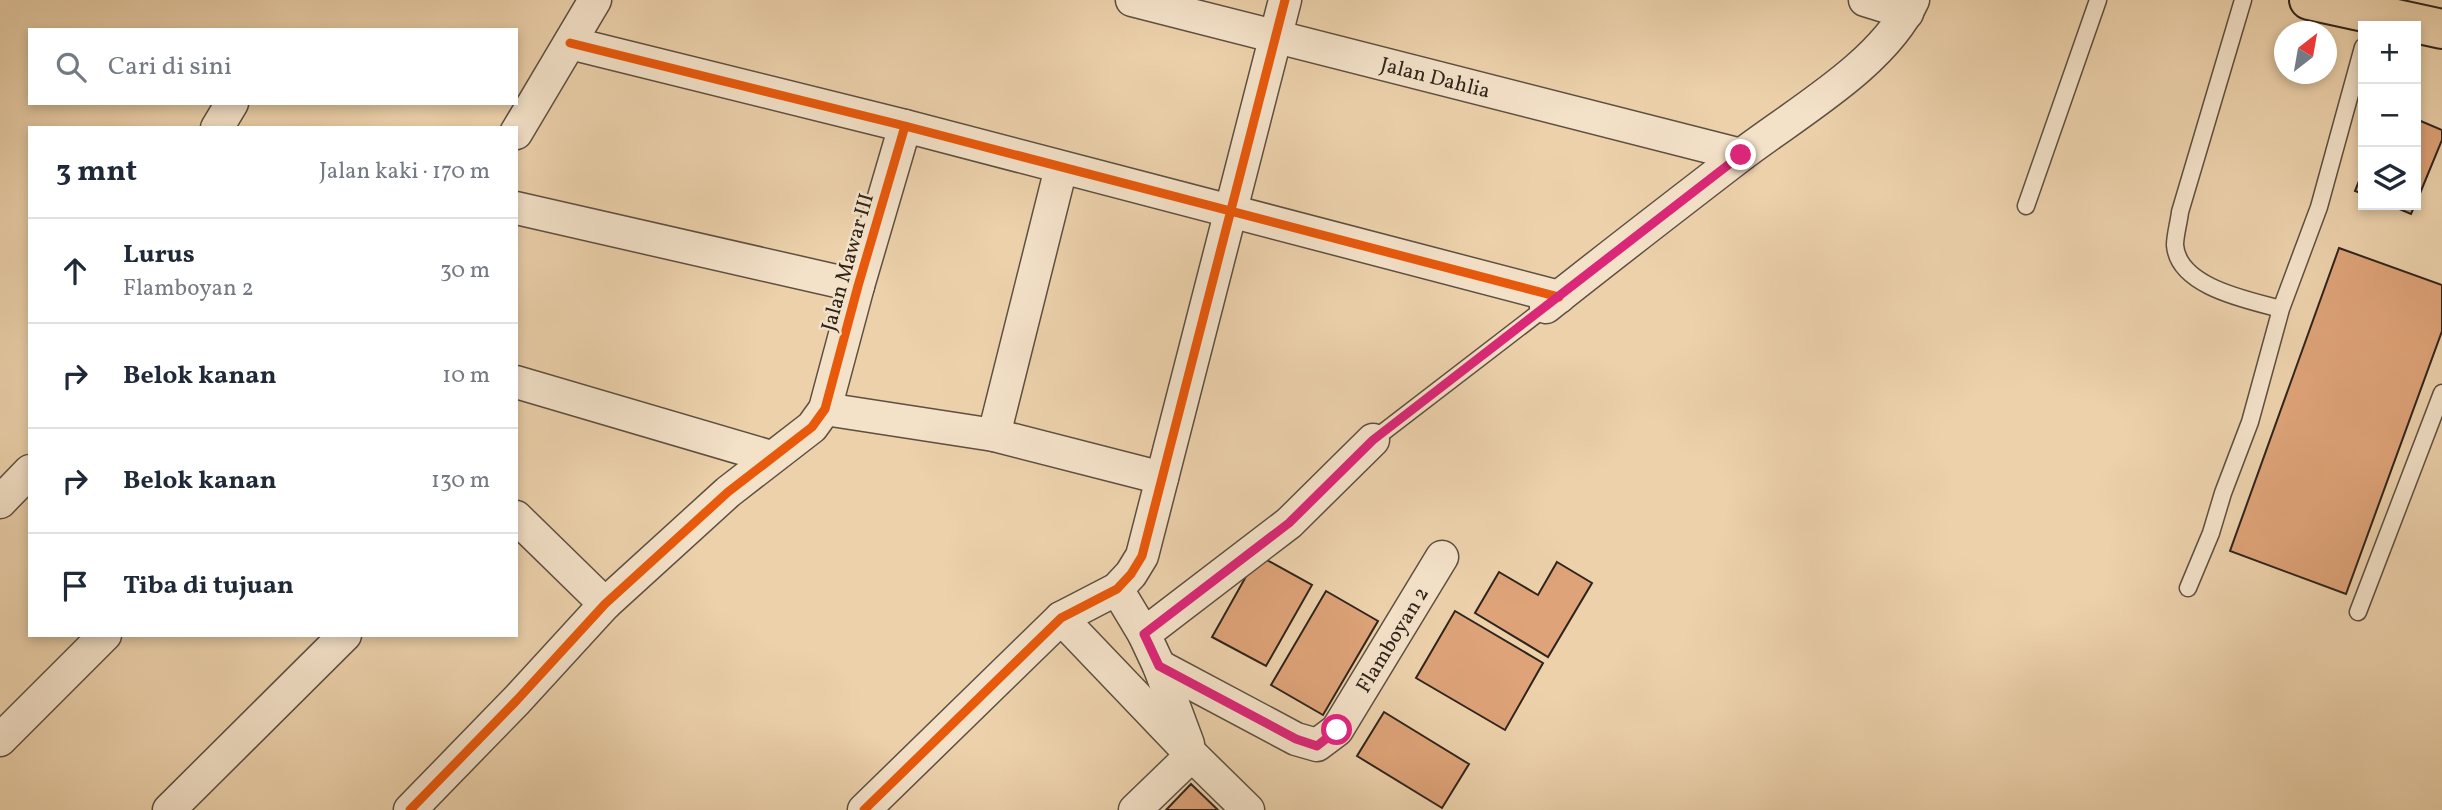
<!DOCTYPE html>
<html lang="id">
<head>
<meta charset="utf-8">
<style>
  :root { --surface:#fff; --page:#f6f6f7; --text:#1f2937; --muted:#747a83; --line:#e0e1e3 }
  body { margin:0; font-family:Vollkorn,serif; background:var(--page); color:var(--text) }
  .controls { position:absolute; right:21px; top:21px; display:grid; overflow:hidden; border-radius:0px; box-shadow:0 4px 10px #0003 }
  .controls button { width:63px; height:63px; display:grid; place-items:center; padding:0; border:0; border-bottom:2px solid var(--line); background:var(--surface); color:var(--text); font:35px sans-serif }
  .compass { position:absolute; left:2274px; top:21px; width:63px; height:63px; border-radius:50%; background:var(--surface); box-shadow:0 4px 10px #0003; rotate:31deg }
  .stop { position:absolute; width:21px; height:21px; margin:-16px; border:5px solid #db2777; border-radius:50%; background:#fff }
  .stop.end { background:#db2777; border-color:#fff; box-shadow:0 2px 7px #0008 }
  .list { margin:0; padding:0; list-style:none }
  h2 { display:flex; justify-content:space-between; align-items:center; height:91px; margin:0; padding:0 28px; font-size:30px }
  h2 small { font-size:23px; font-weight:400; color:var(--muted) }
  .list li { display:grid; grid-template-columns:46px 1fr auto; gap:21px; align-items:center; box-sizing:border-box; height:105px; padding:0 28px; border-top:2px solid var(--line) }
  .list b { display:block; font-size:26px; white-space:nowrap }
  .list p { margin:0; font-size:23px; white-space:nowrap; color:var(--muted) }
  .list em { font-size:23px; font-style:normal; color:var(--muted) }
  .icon { flex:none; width:38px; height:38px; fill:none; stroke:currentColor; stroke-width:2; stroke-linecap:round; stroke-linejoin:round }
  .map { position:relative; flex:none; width:2442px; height:810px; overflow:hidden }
  .search { position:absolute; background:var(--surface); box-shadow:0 4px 10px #0003; left:28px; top:28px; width:490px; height:77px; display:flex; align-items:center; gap:18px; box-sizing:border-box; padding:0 24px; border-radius:0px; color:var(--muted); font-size:26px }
  .panel { position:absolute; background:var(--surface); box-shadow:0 4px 10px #0003; left:28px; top:126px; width:490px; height:511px; border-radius:0px }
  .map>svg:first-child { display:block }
  .building { fill:#dea378; stroke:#2f241c; stroke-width:2 }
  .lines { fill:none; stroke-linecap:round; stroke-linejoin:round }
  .lane-casing { stroke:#5e4f40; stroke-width:19 }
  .street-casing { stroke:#5e4f40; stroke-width:35 }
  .primary-casing { stroke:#2f241c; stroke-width:42 }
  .lane { stroke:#f3e1c8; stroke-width:16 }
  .street { stroke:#f3e1c8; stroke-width:32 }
  .primary { stroke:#ecd1ab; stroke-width:38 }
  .cycleway-casing { stroke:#f3e1c8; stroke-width:13 }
  .cycleway { stroke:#e8590c; stroke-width:9 }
  .route { stroke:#db2777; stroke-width:9 }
  .labels { text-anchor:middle; stroke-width:5; stroke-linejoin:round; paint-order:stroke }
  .street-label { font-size:21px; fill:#2f241c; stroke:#f3e1c8 }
</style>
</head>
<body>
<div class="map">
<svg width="2442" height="810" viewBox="0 0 2442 810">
  <rect width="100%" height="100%" fill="#ecd1ab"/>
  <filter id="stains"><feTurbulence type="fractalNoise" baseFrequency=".00286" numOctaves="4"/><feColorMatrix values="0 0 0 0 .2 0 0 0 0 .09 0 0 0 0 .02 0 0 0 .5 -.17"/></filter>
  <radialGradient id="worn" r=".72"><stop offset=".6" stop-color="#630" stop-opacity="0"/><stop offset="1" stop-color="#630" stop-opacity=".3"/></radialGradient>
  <path class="building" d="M2416 119 2442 130V140L2416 203Z
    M2363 171V194L2355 191Z
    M2390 205H2415L2411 214Z
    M2339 248 2442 285V331L2346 594 2230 551Z
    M1258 555 1312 585 1266 666 1212 637Z
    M1557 562 1592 583 1548 657 1475 613 1499 572 1538 595Z
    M1326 591 1378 621 1323 715 1271 685Z
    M1455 611 1543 663 1505 730 1416 678Z
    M1384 712 1469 764 1442 808 1357 756Z
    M1191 784 1218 810H1166Z"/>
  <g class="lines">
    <defs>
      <path id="lane" d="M2243 0 2180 212C2179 222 2175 235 2175 245 2178 287 2248 300 2281 309L2319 207 2363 47
        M2026 206 2098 0
        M1373 440 1546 307
        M2188 588 2211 533 2223 493 2250 422 2281 309
        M2358 612 2442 393"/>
      <g id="street">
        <path id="s1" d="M1132 0 1741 155"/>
        <path d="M1865 0 1907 13"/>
        <path d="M570 43 905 126 1559 297"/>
        <path d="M217 128 232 103"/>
        <path d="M516 133 595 0"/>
        <path d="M516 208 858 286"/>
        <path d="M1546 307C1610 256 1675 206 1740 156 1796 113 1884 64 1913 0"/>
        <path d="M516 382 771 457"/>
        <path d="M825 409 994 435 1162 478"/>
        <path d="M994 435 1061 168"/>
        <path d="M0 502 30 471"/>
        <path d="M516 517 605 604"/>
        <path d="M1117 589 1144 634 1159 666 1188 744"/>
        <path d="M1061 618 1192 755 1248 810"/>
        <path d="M1144 634 1289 523 1373 440"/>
        <path id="s2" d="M1159 666 1296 739 1317 745 1337 730 1442 557"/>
        <path d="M0 740 105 635"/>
        <path d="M169 810 345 635"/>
        <path d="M410 810 517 700 605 604 728 492 812 427 825 409 858 286 905 126"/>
        <path d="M864 810 1061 618 1117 589 1131 574 1142 556 1285 0"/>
        <path d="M1135 810 1192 755"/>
      </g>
      <path id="primary" d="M2309 0 2442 29"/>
    </defs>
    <use href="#lane" class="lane-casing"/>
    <use href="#street" class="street-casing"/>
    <use href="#primary" class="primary-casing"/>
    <use href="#lane" class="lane"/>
    <use href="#street" class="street"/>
    <use href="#primary" class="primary"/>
    <defs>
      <path id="cycleway" d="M570 43 905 126 1559 297
        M410 810 517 700 605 604 728 492 812 427 825 409 858 286 905 126
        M864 810 1061 618 1117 589 1131 574 1142 556 1285 0"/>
    </defs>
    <use href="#cycleway" class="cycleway-casing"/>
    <use href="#cycleway" class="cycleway"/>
  </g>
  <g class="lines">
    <path class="route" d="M1337 730 1317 746 1296 739 1159 666 1144 634 1289 523 1373 440 1741 155"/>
  </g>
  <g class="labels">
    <g class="street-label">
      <text dy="7" stroke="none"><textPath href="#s1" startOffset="313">Jalan Dahlia</textPath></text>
      <text transform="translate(847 262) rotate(-74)" y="7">Jalan Mawar III</text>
      <text dy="7" stroke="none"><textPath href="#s2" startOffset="308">Flamboyan 2</textPath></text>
    </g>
  </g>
  <rect width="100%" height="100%" filter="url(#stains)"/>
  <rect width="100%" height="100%" fill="url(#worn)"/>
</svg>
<div class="controls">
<button>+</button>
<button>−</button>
<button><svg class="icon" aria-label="layers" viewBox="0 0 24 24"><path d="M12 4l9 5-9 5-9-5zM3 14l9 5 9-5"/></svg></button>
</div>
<svg class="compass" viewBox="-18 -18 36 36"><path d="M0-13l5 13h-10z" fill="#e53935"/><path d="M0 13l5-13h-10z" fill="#747a83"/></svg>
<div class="stop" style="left:1337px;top:730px"></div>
<div class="stop end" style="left:1741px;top:155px"></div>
<div class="search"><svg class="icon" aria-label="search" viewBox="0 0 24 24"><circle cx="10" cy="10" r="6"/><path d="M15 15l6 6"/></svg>Cari di sini</div>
<section class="panel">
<h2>3 mnt<small>Jalan kaki · 170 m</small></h2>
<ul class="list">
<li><svg class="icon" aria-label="ahead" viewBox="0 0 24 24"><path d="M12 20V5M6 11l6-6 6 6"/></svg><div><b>Lurus</b><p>Flamboyan 2</p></div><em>30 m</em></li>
<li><svg class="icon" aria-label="right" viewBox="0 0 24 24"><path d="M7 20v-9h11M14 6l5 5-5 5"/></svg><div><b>Belok kanan</b></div><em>10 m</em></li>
<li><svg class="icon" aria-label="right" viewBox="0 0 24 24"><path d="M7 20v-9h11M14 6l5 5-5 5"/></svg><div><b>Belok kanan</b></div><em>130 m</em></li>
<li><svg class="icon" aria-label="arrive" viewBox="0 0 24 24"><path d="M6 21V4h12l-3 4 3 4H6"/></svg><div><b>Tiba di tujuan</b></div></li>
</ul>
</section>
</div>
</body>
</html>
